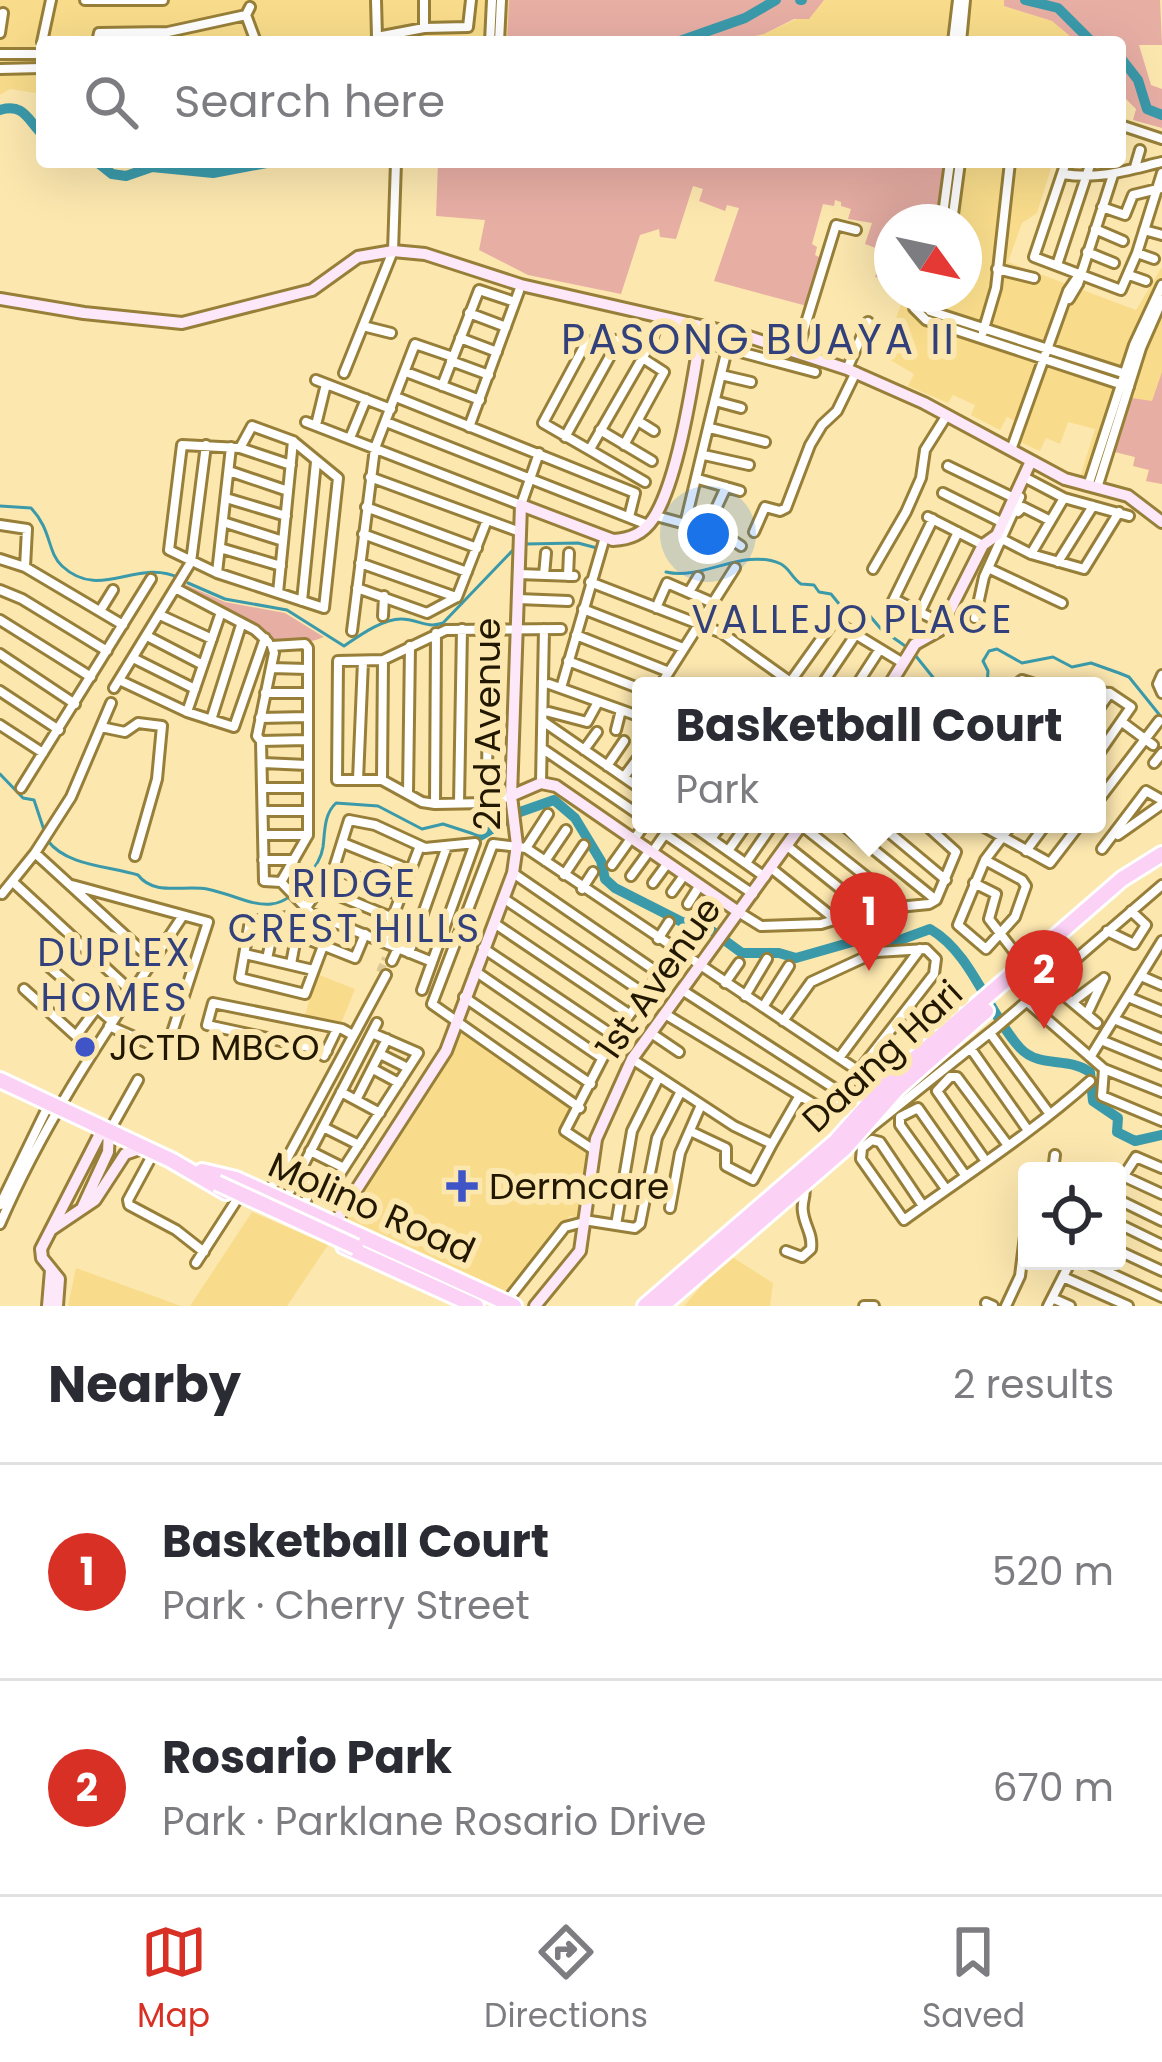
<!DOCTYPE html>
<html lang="en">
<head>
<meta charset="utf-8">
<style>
  :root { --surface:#fff; --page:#f2f2f3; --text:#2b2b33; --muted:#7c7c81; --line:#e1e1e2; --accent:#d93025 }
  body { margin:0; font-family:Poppins,sans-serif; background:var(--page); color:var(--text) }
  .controls { position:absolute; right:36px; bottom:36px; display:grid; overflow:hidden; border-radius:12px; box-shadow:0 12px 48px #0002 }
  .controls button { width:108px; height:108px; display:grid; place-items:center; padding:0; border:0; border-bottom:3px solid var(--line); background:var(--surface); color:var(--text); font:60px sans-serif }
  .compass { position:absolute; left:874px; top:204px; width:108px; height:108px; border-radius:50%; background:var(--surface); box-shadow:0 12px 48px #0002; rotate:123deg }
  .you { position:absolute; left:708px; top:534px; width:42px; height:42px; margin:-30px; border:9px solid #fff; border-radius:50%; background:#1a73e8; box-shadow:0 0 0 18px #1a73e833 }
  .badge { display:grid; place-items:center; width:78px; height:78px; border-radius:50%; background:var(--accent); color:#fff; font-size:39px; font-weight:700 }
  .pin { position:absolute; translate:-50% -99px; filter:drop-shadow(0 3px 6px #0008) }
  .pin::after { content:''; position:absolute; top:63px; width:42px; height:36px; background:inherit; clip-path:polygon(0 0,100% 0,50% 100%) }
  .popup { position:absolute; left:632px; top:677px; width:474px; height:156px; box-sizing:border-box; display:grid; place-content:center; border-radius:12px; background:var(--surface); filter:drop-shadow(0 3px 9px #0005); font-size:39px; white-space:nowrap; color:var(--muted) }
  .popup b { font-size:45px; color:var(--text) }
  .popup::after { content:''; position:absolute; left:50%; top:100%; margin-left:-24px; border:24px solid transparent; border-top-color:var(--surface) }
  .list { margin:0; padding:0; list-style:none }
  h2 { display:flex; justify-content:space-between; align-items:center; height:156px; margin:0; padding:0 48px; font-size:51px }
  h2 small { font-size:39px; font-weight:400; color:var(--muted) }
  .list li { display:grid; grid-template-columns:78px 1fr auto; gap:36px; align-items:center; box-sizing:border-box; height:216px; padding:0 48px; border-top:3px solid var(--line) }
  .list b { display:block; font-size:45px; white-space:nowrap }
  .list p { margin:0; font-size:39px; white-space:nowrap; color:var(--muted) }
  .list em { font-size:39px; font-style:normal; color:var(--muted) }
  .icon { flex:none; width:66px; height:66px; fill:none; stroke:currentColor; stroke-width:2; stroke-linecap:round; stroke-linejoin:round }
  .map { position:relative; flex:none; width:1162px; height:1306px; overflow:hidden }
  .search { position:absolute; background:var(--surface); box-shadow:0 12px 48px #0002; left:36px; right:36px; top:36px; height:132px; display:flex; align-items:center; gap:30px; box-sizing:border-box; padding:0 42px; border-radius:12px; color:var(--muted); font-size:45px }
  .sheet { height:588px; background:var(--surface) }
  nav { display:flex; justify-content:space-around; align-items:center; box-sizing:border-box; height:168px; border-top:3px solid var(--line); background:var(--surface); font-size:33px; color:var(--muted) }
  nav a { display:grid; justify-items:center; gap:6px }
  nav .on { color:var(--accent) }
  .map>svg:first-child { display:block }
  .built { fill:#f8dc8b }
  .green { fill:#e7aea4 }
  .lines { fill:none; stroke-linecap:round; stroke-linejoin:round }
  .stream { stroke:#3b9aaa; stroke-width:3 }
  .river { stroke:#3b9aaa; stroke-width:10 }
  .street-tunnel { stroke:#dbc895; stroke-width:8; stroke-dasharray:8 4; stroke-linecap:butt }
  .street-casing { stroke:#977f39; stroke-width:14 }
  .secondary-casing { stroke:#977f39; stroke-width:16 }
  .primary-casing { stroke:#fff; stroke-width:20 }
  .street { stroke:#fff; stroke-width:8 }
  .secondary { stroke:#fde8fa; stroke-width:10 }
  .primary { stroke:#fbd1f6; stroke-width:14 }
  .primary-bridge-casing { stroke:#fff; stroke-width:20; stroke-linecap:butt }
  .primary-bridge { stroke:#fbd1f6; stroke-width:14 }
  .poi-dot { fill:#3e54c7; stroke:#fce7af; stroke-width:4.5 }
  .labels { text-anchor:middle; stroke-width:12; stroke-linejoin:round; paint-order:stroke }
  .street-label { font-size:36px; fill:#221800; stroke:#fce7af }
  .poi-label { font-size:36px; fill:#221800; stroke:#fce7af; text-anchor:start }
  .neighbourhood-label { font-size:39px; letter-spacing:3px; fill:#32417b; stroke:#fce7af }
  .quarter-label { font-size:42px; letter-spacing:3px; fill:#32417b; stroke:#fce7af }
</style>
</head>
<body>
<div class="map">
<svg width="1162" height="1306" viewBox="0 0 1162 1306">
  <rect width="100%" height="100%" fill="#fce7af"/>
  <path class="built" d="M0 0H745L664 42H42V94L10 89 0 95Z
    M824 0H1004V6L1052 21 1077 42H730L764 34 801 17Z
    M662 162H1053L1037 213 1022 223 1008 262 1136 310 1162 267V484L1146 481 1149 470 1133 466 1135 457 1115 452 1104 487 1079 481 1095 429 1068 422 1060 444 1046 438 1040 451 1018 441 1024 425 1007 417 1000 430 971 415 975 405 953 395 948 403 908 386 914 374 882 355 905 294H964V222H932L941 196Z
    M317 974 355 989 340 1026 303 1022Z
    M457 1028 574 1105 557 1130 591 1154 580 1218 570 1216 503 1295 342 1221Z
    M252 1212 328 1245 287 1306H190Z
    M729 1255 773 1283 770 1306H684L703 1284 705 1276Z
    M76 1268 181 1306H68Z"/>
  <path class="green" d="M509 0H824L809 19H794L764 34 730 42H507Z
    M1004 0H1160L1162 45H1139L1151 85 1162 89V128L1133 120 1136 109 1120 93V42H1077L1052 21 1004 6Z
    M438 162H904L943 163C943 184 940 202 932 222H892V254L884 279 875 277 884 251 865 244 872 223 848 219 851 209 841 206V202L835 200 834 206 823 204 812 244 817 247 815 255 821 258 807 306 714 281 739 208 727 205 725 211 699 201 703 189 693 186 676 239 660 237 659 229 640 235 621 294 528 275 479 250 485 220 436 216Z
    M1162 372V484L1146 481 1149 470 1133 466 1135 457 1115 452 1132 398 1152 401Z
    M184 584 225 602 285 613 324 637C273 659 228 616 186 590Z"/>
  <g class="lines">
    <path class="stream" d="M0 506 31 508C52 530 47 552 62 566 101 602 136 557 180 578
      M525 544 578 543 597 548
      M666 572C703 581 743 547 781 564 790 569 792 578 801 584L814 585 819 592 831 594 844 610 864 609 881 629 908 648
      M188 583 225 599 287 610 344 646C359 636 382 619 401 619 418 619 426 629 443 623L514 549
      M915 655 940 686
      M987 686 988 671 983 661 989 651 997 649 1022 663 1053 657 1072 667 1091 663 1119 673 1129 677 1162 718
      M0 774 23 798 34 800 44 830
      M48 841C67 866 109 866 138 875 154 896 183 885 207 889 247 897 275 924 306 879 314 868 321 860 323 847 325 831 324 814 336 803L378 806 422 829 443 824 480 836"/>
    <path class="river" d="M800 0H802
      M1025 0 1058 8 1092 42
      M677 42 745 18 776 0
      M1120 57 1138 80 1147 109 1162 115
      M0 110C24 103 27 119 42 134
      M97 162 112 174 126 176 152 167 213 173 272 162
      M480 836 520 812 554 800 575 818 601 861 605 879 615 888 682 922 705 926 742 953H779L796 958 866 938 900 940 930 929C972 953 988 1013 1020 1048 1040 1069 1067 1056 1090 1072L1093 1101 1118 1118 1117 1132 1135 1141 1162 1135"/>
    <path class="street-tunnel" d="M380 972 386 958"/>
    <defs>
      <path id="street" d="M85 0H163
        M376 0 377 37 424 28 468 27 471 0
        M424 0V28
        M250 7 246 15 256 42
        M0 33 3 13
        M42 42 51 0
        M97 42 99 33 168 32 246 15
        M490 42 492 0
        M499 42 501 0
        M953 42 958 0
        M961 42 965 0
        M0 54H42
        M0 69 42 68
        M1120 125 1162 139
        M1066 162 1034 257 1121 290 1137 253 1162 173
        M1135 167 1140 150
        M1063 174C1099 180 1128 170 1162 162
        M1102 207 1125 215 1133 195 1162 188
        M942 222 950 162
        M952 222 960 162
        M1095 229 1123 241
        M1144 230 1162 235
        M1087 252 1114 263
        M1137 253 1154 259
        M1057 265 1091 162
        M997 269 1034 278
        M1129 275 1146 281
        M915 294 914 308 926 320 1129 387
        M925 294 924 304 930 311 1132 376
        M1069 299 1078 284 1113 175
        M469 313 506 327
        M363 326 391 333
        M983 332 996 288 1010 162
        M460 338 497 352
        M699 341 815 372
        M797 352 836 225 856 230
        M451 361 489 375
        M847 369 868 322
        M406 372 480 400
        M344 373 393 251 396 162
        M721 375 751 382
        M316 380 391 409
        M442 386 479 290 515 302
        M396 397 635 493 629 517
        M715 401 741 408
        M638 421 654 431
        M306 422 521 505 539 453
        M386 422 648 525
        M316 425 326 384
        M469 427 519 291
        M710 428 765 442
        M600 430 652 461
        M565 437 619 340
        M350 438 366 399
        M624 445 664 372 641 357
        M240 448 252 426 293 441 338 478 324 608 217 573 169 550 182 445 240 448 291 465
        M590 449 650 345 660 317
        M1011 450 1068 291 1079 275
        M704 455 749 465
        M948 466 1014 498
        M229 471 288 491
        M370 477 520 532
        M1024 477 1064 498 1129 516
        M698 479 740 491
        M645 482 543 423 586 343 601 338 650 345
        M1088 486 1134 345 1162 285
        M1097 488 1141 348 1162 300
        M943 493 1003 523
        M226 498 286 516
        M366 507 477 548
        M1018 512 1023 507 1049 520
        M714 513 726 487
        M656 516 723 534 741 546
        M928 517 983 545
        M223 522 283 541
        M685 524 727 349
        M0 525 27 529 25 567
        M754 532 765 507 780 511 786 508 810 445 822 425 837 411 856 372
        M363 534 467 572
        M1002 539 1031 554 1084 569 1119 512
        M220 548 281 566
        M1031 554 1064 498
        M0 559 25 567 123 625
        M1058 562 1093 506
        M360 563 456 597
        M988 568 1062 603
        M873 569 906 512 921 478 925 450 947 415
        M217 573 231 447
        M518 574 574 576
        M544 575 546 553
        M568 576 569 553
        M590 582 722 633 796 686
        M357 588 427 613 457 597
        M177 589 255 630 268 642
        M0 590 22 599 107 651
        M689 592 698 577
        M278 593 293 441
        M457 597 487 520
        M518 599 568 601
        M894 599 943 624
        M302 601 316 462
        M890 607 933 519
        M656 608 667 583 713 603
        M583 609 683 648
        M100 611 113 590
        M920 612 958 532
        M160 615 212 639
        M383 616 384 596
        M975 618 984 577 1020 497
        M0 620 91 677
        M352 631 375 448 415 344 453 357
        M576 635 669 672
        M147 636 203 665
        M272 646 305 644 308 648V835L281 882
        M272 646 274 653 257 736 261 741 264 881 281 882
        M0 654 75 704
        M133 658 195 689
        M568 661 641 689
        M271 668 307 669
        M1162 675 1158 684 1162 693
        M119 680 187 712 234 727 265 638
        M791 681 834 621 903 663
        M549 684 641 717
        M660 686 735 568
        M821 686 856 634
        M856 686 880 649
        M1014 686 1022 680 1041 686
        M114 688 191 562 206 445
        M561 688 605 537
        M0 691 59 730
        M1097 692 1110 693 1131 707 1097 756
        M265 693H307
        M1097 711 1110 693
        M187 712 220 615
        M549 712 587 722 598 702
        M260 718 307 717
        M211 720 241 625
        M544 722 641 789
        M1122 722 1153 745
        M0 725 43 753
        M101 727 125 732 138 723 162 726 157 779 135 856
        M616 730 621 710
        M261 741 307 740
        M543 749 641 816
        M584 750 597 732
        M263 763 307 765
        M1154 763 1162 753
        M607 766 624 741
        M624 777 641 754
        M358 780 363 661
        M382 780 383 660
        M541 783 544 629
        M21 788 151 579
        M263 788H307
        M408 793 410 646
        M511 796 487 803 435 804 422 802 382 780H337L338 661 383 660 446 630 561 629
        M1097 802 1159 721
        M459 803 462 629
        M487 803 488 628
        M435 804 436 633
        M263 811H308
        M690 824 765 877
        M842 824 936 900
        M879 824 946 880
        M979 824 1050 863 1080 824
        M801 825 903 906
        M665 834 753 894
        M263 835H308
        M1118 835 1162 804
        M635 838 645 824
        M711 839 722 824
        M343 843 410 870
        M786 845 867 910
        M526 848 548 814
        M1102 849 1146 791 1162 800
        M653 851 672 824
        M728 851 747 824
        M1026 851 1046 824
        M35 853 71 797 111 703
        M263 860H294
        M985 860 1022 880 1026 886 1015 917 986 949 958 925 985 860 1012 824
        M545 861 566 830
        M746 863 773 824
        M612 865 632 837
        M334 868 401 896
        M771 868 836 920
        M513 873 660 974
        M564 875 584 845
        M631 876 650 850
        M13 882 132 992
        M281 882 311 913 430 961
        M653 883 667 864
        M974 883 996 894 989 919 1023 963
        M72 885 208 922 168 1045 162 1049 109 1026
        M320 888 393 918
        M582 889 593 872
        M672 892 685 874
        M2 894 35 853 153 961
        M503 898 645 994
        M688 904 700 885
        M708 912 718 897
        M740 913 761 926 821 924 867 910 929 904 936 900 956 852 925 824
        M299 916 250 921 240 978 305 994 323 946
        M494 923 629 1014
        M1107 931 1134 944 1146 925 1131 911
        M297 935 355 958 365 934
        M658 939 669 922
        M383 942 420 846
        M483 948 614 1036
        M409 953 447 846
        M245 954 313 970
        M267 959 275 920
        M392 961 398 948
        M291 964 300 916 334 868 349 820 375 825 425 848 475 843 422 990
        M47 965 112 1021
        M475 971 602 1058
        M1141 976 1162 985
        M1048 982 1097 1023
        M725 983 739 963
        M24 989 76 1036 96 1009
        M682 990 843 1094
        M745 996 767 959
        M464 997 591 1084
        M1128 997 1162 1011
        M1026 1001 1104 1069 1102 1096 1162 1121
        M1072 1002 1104 978
        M763 1007 789 966
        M665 1014 827 1112 934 974 936 959 926 949 876 952 811 982 783 1021
        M1087 1014 1104 978
        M1114 1019 1162 1039
        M651 1033 679 1052
        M990 1033 1049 1113
        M1101 1040 1162 1065
        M971 1049 1027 1129
        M327 1051 207 1025 213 1003 342 1029 353 1035
        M380 1054 408 1068
        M324 1056 336 1031
        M1091 1056 1162 941
        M839 1058 920 949
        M632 1059 734 1126 772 1144 753 1180 726 1166V1148L690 1131
        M373 1069 399 1083
        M1104 1069 1162 1092
        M341 1092 380 1113
        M356 1100 387 1039
        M580 1108 432 1004 493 844 526 848 860 1072
        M323 1127 359 1145
        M110 1130 138 1080
        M859 1137 997 1027 1162 885
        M772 1144 799 1097
        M594 1150 565 1131 614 1036 690 932
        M310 1151 344 1168
        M154 1152 128 1200 129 1205 176 1230 204 1252
        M985 1160 937 1091 950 1077H957L1007 1144
        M1053 1171 1055 1155
        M298 1175 329 1191 418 1053 372 1033
        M1123 1176 1162 1194
        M1117 1186 1136 1157 1162 1168
        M946 1189 900 1125V1117L918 1108 965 1175
        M290 1191 377 1023
        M269 1192 386 975
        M1117 1199 1162 1221
        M0 1205 49 1104
        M923 1206 880 1142 872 1140 862 1148 861 1159 904 1220C966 1175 1033 1132 1090 1081
        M302 1208 314 1185
        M670 1208 680 1153 701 1105
        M584 1220 635 1228 640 1224 657 1138 681 1091
        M1117 1223 1162 1245
        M0 1224C47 1114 116 1017 182 917
        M616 1225 632 1131 659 1077
        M1117 1250 1162 1271
        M786 1251 802 1257 811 1249C813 1234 805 1227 803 1212 801 1201 807 1196 804 1185
        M1084 1261 1162 1297
        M196 1263 238 1198
        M1063 1277 1128 1306
        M1052 1298 1070 1306
        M506 1302 565 1227 584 1222
        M986 1303 993 1306
        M864 1306H874
        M1006 1306 1020 1276 1027 1220
        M1048 1306 1071 1261"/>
      <path id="secondary" d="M0 299 84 313 182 323 312 290 358 257 393 251 425 254 521 285 749 337 847 369 924 403 1065 479 1128 496 1162 522
        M889 686 915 644 940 630 983 545 997 535 1031 461
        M511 796 541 783 556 786 740 913
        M83 1206 108 1152 109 1131
        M52 1229 95 1200 125 1154 142 1148
        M331 1229 446 1051 513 873 517 845 511 796 521 505 613 540C630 539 643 534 653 519 679 480 694 374 702 326
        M48 1306 51 1270
        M57 1306 59 1279 42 1258 41 1249 103 1128
        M535 1306 580 1251 596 1139 632 1059 802 824"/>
      <path id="primary" d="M0 1080 171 1160 226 1192
        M202 1171 236 1179 514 1306
        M344 1246 476 1306
        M645 1306 836 1141 889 1081 1122 879 1162 854
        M662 1306 844 1149 897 1089 986 1011"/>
    </defs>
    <use href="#street" class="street-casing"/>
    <use href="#secondary" class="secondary-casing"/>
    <use href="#primary" class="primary-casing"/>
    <use href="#street" class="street"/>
    <use href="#secondary" class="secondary"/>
    <use href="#primary" class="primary"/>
    <defs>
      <path id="primary-bridge" d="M217 1183 356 1247"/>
    </defs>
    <use href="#primary-bridge" class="primary-bridge-casing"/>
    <use href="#primary-bridge" class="primary-bridge"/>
  </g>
  <g class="poi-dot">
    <circle cx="85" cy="1047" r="12"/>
    <path d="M456 1168h12v12h12v12h-12v12h-12v-12h-12v-12h12z"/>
  </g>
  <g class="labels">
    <g class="street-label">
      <text transform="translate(487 724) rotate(-90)" y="13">2nd Avenue</text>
      <text transform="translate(658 978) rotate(-55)" y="13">1st Avenue</text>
      <text transform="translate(882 1056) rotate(-43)" y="13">Daang Hari</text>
      <text transform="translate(372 1207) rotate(24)" y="13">Molino Road</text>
    </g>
    <g class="poi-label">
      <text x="109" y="1060">JCTD MBCO</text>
      <text x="489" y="1199">Dermcare</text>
    </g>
    <g class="neighbourhood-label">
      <text x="853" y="633">VALLEJO PLACE</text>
      <text x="355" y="897">RIDGE<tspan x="355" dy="45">CREST HILLS</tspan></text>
      <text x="115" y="966">DUPLEX<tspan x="115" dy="45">HOMES</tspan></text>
    </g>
    <g class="quarter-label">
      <text x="759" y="354">PASONG BUAYA II</text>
    </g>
  </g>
</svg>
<div class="controls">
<button><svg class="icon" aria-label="locate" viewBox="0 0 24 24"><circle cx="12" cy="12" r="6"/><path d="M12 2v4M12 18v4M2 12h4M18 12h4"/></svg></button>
</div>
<svg class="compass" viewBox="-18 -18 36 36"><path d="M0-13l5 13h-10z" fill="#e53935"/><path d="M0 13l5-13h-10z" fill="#7c7c81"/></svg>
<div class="you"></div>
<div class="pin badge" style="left:869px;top:971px">1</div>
<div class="popup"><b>Basketball Court</b>Park</div>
<div class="pin badge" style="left:1044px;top:1029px">2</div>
<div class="search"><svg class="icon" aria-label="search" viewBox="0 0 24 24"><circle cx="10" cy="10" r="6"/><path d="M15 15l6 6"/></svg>Search here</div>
</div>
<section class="sheet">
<h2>Nearby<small>2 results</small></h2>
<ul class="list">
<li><span class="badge">1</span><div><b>Basketball Court</b><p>Park · Cherry Street</p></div><em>520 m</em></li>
<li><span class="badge">2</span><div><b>Rosario Park</b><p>Park · Parklane Rosario Drive</p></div><em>670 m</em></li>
</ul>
</section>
<nav>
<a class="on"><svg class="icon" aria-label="map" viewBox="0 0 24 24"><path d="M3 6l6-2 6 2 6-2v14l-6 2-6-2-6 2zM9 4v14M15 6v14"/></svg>Map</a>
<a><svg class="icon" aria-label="directions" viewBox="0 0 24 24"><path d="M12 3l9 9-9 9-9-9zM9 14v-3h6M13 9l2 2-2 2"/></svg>Directions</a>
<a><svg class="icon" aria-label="saved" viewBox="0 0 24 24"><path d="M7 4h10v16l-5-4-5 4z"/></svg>Saved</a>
</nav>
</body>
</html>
